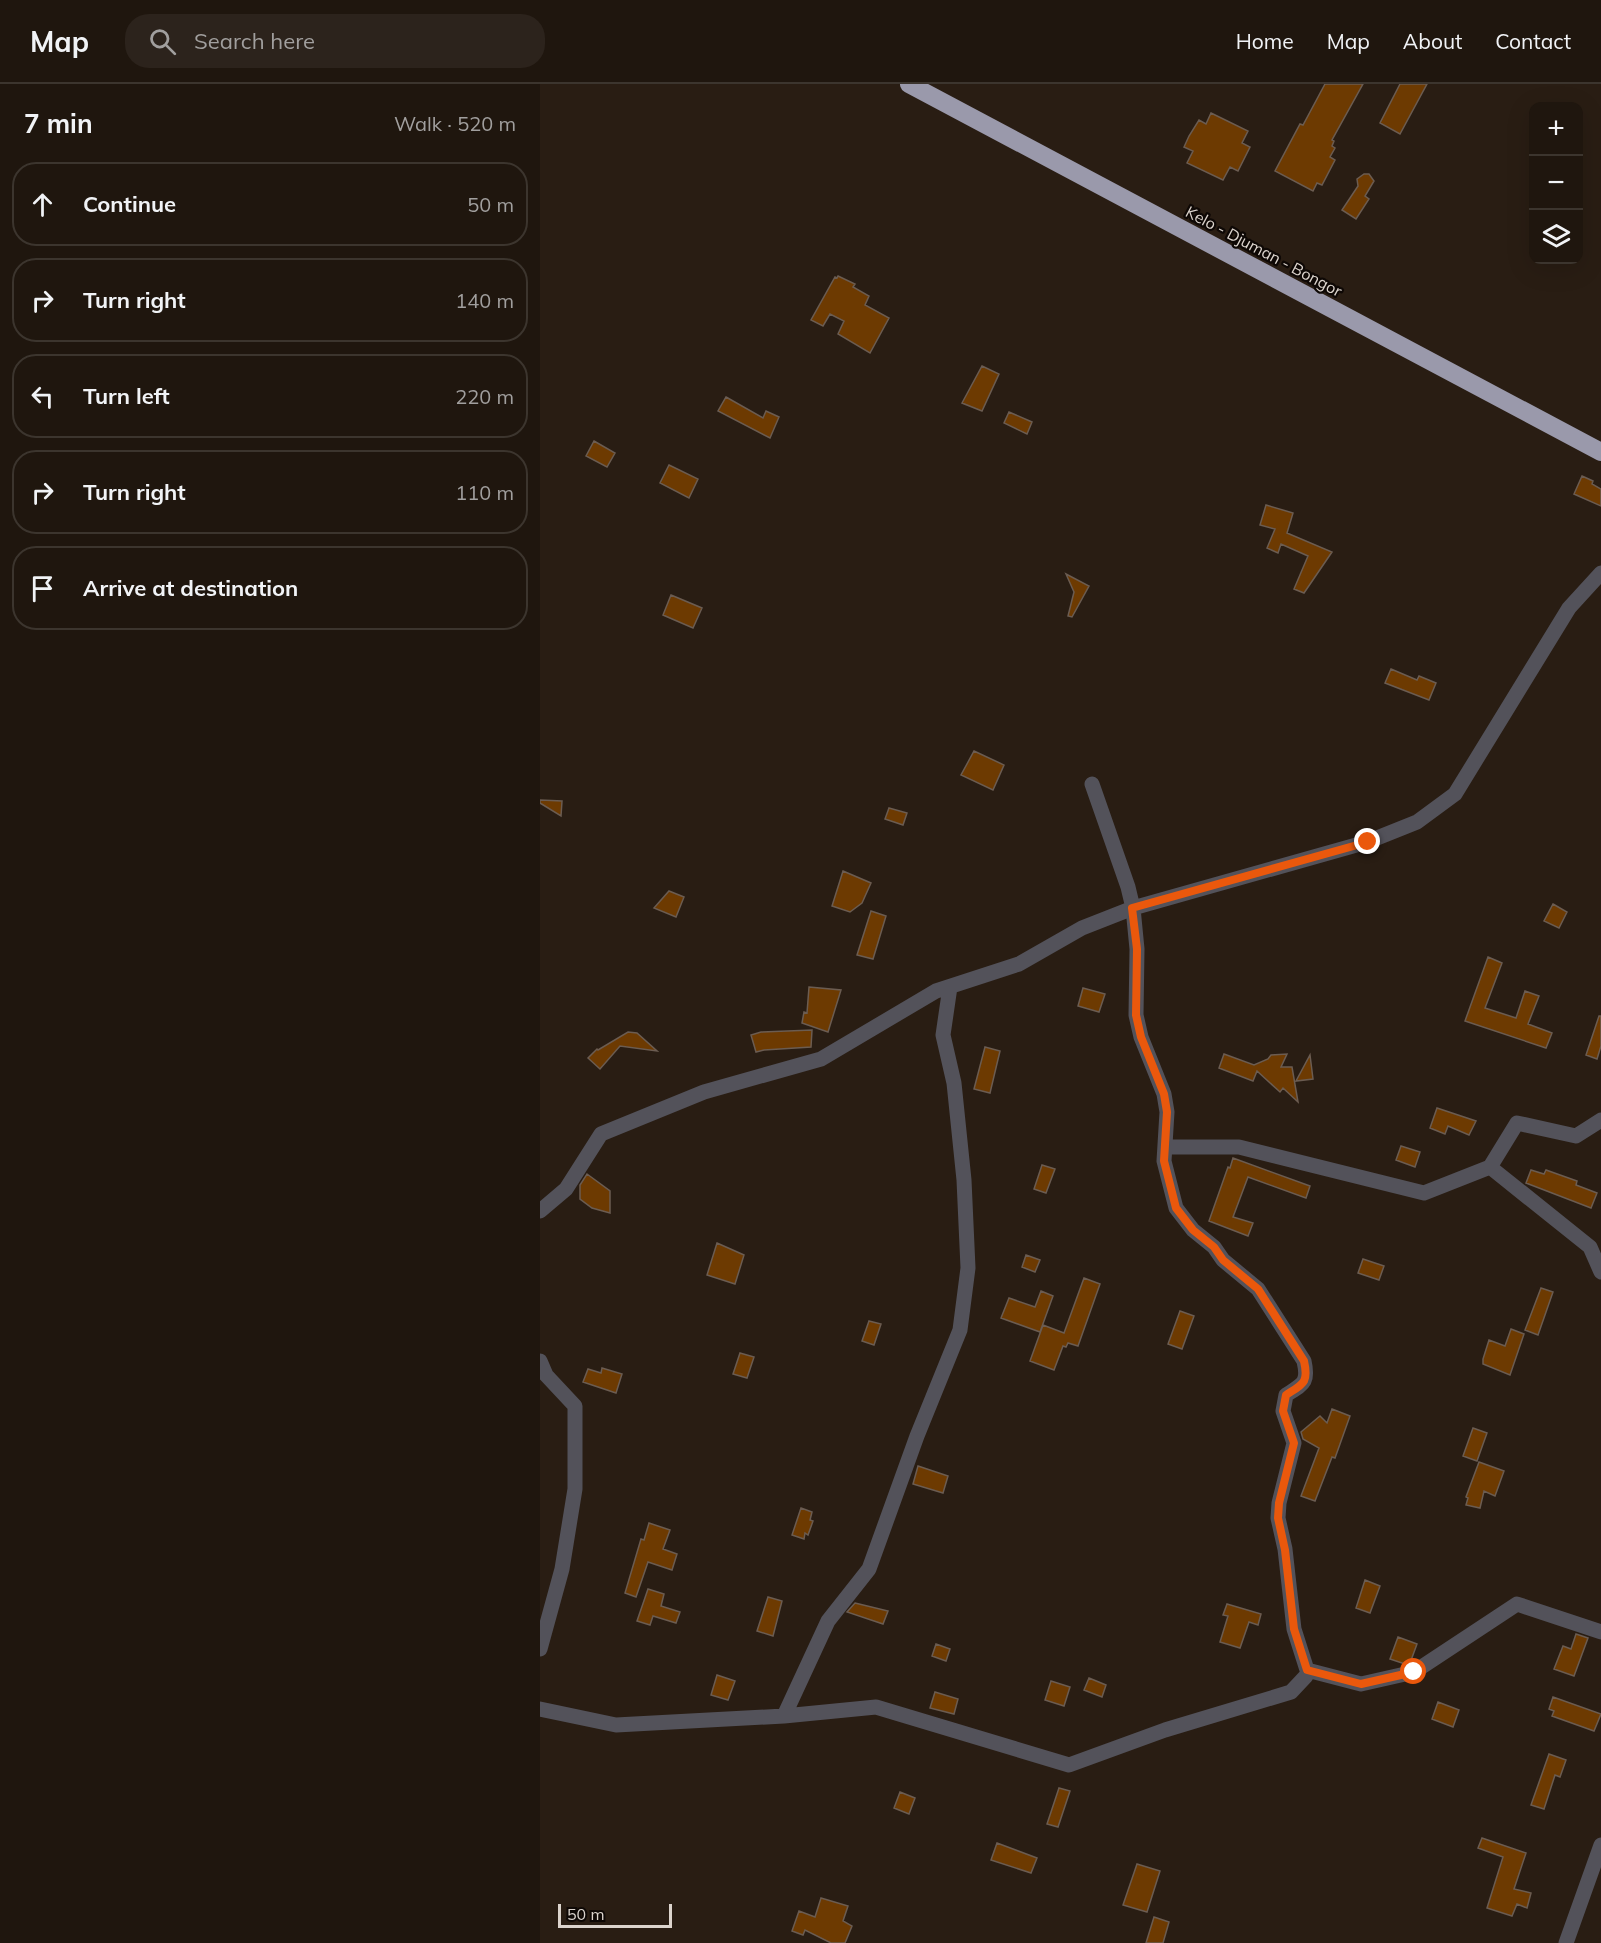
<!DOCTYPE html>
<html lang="en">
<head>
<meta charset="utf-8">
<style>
  :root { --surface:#1f160e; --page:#2c231c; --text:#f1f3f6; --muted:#a19f9e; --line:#3c352e }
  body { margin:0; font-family:Mulish,sans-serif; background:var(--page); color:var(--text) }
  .controls { position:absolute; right:18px; top:18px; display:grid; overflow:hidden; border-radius:12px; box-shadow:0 6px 24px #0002 }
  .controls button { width:54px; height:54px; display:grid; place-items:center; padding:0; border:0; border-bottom:2px solid var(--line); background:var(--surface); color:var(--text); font:30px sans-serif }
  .scale { position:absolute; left:18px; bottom:15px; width:114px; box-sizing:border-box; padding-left:6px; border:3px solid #dcd4cd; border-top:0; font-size:16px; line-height:21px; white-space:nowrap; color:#dcd4cd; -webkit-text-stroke:4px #0e0805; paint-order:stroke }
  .stop { position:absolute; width:18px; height:18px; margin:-14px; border:4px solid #ea580c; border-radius:50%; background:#fff }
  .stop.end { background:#ea580c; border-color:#fff; box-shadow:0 2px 6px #0008 }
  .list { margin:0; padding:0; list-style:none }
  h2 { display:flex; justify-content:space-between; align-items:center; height:78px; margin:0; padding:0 24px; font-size:26px }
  h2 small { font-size:20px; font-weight:400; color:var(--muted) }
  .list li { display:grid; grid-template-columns:39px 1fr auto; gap:18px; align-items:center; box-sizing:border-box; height:84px; margin:0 12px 12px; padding:0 12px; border:2px solid var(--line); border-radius:24px }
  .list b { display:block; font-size:22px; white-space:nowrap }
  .list em { font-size:20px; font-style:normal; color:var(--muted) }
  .icon { flex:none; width:33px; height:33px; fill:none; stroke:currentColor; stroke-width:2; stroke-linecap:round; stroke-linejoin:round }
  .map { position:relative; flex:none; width:1061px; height:1859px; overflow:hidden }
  header { display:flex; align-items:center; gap:36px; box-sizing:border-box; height:84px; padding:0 30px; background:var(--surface); border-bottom:2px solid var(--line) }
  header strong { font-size:28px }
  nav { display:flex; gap:33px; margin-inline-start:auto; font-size:21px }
  .search { width:420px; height:54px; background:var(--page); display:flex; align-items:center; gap:15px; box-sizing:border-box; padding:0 21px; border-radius:24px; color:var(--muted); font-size:22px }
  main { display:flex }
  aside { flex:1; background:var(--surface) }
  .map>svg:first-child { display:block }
  .building { fill:#6d3a01; stroke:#6b5c51; stroke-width:1.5 }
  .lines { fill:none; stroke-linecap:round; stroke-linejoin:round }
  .minor { stroke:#53525a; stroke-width:15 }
  .highway { stroke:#9a99ab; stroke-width:18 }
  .route { stroke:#ea580c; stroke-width:8 }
  .labels { text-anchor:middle; stroke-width:4.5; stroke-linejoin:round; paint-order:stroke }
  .street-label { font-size:16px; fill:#dcd4cd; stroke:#0e0805 }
</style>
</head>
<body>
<header>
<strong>Map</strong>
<div class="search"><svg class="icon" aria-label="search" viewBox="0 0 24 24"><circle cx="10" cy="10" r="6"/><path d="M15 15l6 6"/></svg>Search here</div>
<nav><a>Home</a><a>Map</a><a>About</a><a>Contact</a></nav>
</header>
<main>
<aside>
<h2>7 min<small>Walk · 520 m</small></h2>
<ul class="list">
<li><svg class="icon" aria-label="ahead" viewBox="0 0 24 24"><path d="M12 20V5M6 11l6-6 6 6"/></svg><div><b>Continue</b></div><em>50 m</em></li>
<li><svg class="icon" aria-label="right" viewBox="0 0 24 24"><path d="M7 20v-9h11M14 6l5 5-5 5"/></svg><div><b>Turn right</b></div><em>140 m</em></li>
<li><svg class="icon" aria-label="left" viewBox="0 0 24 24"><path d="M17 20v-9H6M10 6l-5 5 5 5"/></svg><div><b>Turn left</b></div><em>220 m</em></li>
<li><svg class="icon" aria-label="right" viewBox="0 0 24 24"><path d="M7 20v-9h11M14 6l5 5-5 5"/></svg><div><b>Turn right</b></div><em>110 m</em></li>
<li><svg class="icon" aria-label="arrive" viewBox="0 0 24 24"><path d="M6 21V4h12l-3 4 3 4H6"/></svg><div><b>Arrive at destination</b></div></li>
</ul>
</aside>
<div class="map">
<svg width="1061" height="1859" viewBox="0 0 1061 1859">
  <rect width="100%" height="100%" fill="#291d13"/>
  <path class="building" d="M785 0H823L792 56 794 57 792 62 795 64 790 73 795 76 782 101 777 99 773 107 735 87 760 40 763 41Z
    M860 0H887L860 50 840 39Z
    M671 29 708 47 702 59 710 63 698 87 690 83 683 96 647 79 653 67 644 63 649 52 659 36 666 40Z
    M824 90H829L834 97 825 112 829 115 816 135 802 126 818 102 817 95Z
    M298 192 315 200 313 203 329 212 325 221 349 234 330 269 298 250 304 237 290 230 283 242 271 236 295 193 297 194Z
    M442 282 459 290 442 327 422 319Z
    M186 313 223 334 226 327 239 333 230 354 178 327Z
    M469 328 492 338 487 350 464 339Z
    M54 357 75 369 67 383 46 372Z
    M129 381 158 395 149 414 120 399Z
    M1042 392 1053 397 1052 400 1061 405V422L1034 410Z
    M726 421 753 429 747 449 792 468 764 509 754 505 768 472 741 460 738 469 727 464 735 445 720 441Z
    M526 490 549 502 532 533 528 532 534 508Z
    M131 511 162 524 153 544 123 531Z
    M851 585 877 596 879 592 896 599 889 616 845 599Z
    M434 667 464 681 453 706 421 691Z
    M0 716 22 717 21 732 0 719Z
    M349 724 367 729 363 741 345 735Z
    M303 787 331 799 322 819 310 828 292 822Z
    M129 807 144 813 136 833 114 824Z
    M1013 820 1027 828 1019 844 1004 837Z
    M331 827 346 832 333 875 317 871Z
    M948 873 962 879 945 924 976 934 985 907 999 912 988 940 1012 949 1006 964 925 937Z
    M269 903 301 906 288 948 262 939 264 928 267 929Z
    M543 904 565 910 559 928 538 922Z
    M1059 932H1061V962L1057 975 1046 971Z
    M272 946 271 963 224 966 216 968 211 951 221 948Z
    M88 948 97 949 117 967 80 962 60 985 48 974 57 965 58 966Z
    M445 963 460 967 450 1009 434 1005Z
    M684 970 714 981 728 975 731 971 747 970 741 983H752L758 1018 743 1004 740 1008 717 987 713 997 679 984Z
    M770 971 773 995 756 997Z
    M897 1024 936 1037 929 1051 908 1042 905 1050 890 1044Z
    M861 1062 880 1068 875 1083 856 1076Z
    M693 1074 770 1102 766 1114 708 1093 693 1133 713 1139 708 1152 669 1137 688 1083 690 1084Z
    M502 1081 515 1085 506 1109 494 1105Z
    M991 1086 1004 1090 1006 1086 1037 1097 1036 1101 1057 1109 1051 1124 986 1099Z
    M47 1090 70 1107V1129L52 1124 40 1115V1101Z
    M177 1159 204 1171 195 1200 167 1191Z
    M486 1171 500 1176 495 1188 482 1183Z
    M823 1175 844 1182 839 1196 818 1189Z
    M544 1194 560 1200 538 1262 528 1259 526 1263 523 1262 514 1286 490 1277 503 1241 524 1249Z
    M1001 1204 1013 1208 998 1251 985 1246Z
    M501 1207 513 1212 500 1248 461 1234 469 1214 495 1223Z
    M640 1227 654 1232 642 1265 628 1260Z
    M329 1237 341 1240 334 1261 322 1257Z
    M971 1245 984 1250 970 1291 943 1280V1275L949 1256 965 1262Z
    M200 1269 214 1273 207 1294 193 1290Z
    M62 1284 82 1290 76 1309 43 1298 48 1285 61 1289Z
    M792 1325 810 1332 795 1374 792 1373 775 1417 761 1412 779 1364 763 1355 761 1348 780 1332 787 1339Z
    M933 1344 947 1349 937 1377 923 1372Z
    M939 1378 964 1387 955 1412 944 1407 940 1424 926 1421 928 1414 926 1413Z
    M378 1382 408 1392 403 1409 373 1400Z
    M261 1424 272 1428 270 1436 273 1437 268 1451 265 1449 264 1455 252 1451Z
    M109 1439 130 1446 123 1465 137 1470 132 1486 108 1478 96 1513 85 1509 101 1455 104 1456Z
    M825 1496 840 1502 830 1529 816 1524Z
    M108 1505 124 1510 121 1522 140 1528 136 1539 113 1532 110 1541 97 1537Z
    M228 1513 242 1517 233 1552 217 1547Z
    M315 1519 348 1527 343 1540 307 1528Z
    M687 1520 721 1530 718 1541 709 1538 700 1564 680 1558 688 1532 683 1531Z
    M1036 1550 1048 1554 1034 1592 1014 1585 1023 1562 1031 1565Z
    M858 1553 877 1560 870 1579 865 1580 850 1575Z
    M396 1560 410 1565 406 1577 392 1572Z
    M177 1591 195 1597 188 1616 171 1611Z
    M549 1594 566 1601 562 1613 544 1606Z
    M511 1597 530 1603 524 1622 505 1616Z
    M395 1608 418 1615 414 1630 390 1624Z
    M1013 1613 1061 1630 1054 1647 1012 1632 1014 1627 1009 1625Z
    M898 1618 919 1626 913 1643 892 1635Z
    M1009 1670 1026 1676 1020 1693 1015 1691 1004 1725 991 1721Z
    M519 1704 530 1707 518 1743 507 1740Z
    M360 1708 375 1714 369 1730 354 1724Z
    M942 1754 986 1769 974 1805 991 1809 987 1824 977 1820 972 1832 947 1824 963 1773 938 1764Z
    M457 1759 497 1774 491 1789 451 1776Z
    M597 1780 620 1787 607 1828 583 1821Z
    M281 1814 308 1822 303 1837 312 1842 305 1859H291L265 1846 263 1851 252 1847 259 1827 275 1833Z
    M614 1833 629 1838 623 1859H606Z"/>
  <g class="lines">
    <path class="minor" d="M552 700 588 803 593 824 597 865 596 931 601 953 624 1010 627 1028 624 1077 636 1124 653 1146 674 1163 683 1176 718 1205 764 1277C769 1299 763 1300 746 1311L743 1327 754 1359 739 1419 738 1434 745 1465 754 1545 767 1586 821 1600 874 1588 977 1520 1061 1548
      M625 1063H699L884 1109 950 1083 977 1039 1036 1052 1061 1036
      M950 1083 1050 1163 1061 1188
      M0 1127 26 1105 61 1050 164 1008 281 975 396 907 479 880 542 844 593 824 827 758 877 738 915 710 1029 524 1061 489
      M0 1277 6 1291 35 1322V1405L22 1485 0 1565
      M0 1625 76 1641 244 1632 336 1623 529 1681 625 1646 751 1608 766 1592
      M244 1632 288 1537 329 1485 377 1352 420 1246 428 1184 424 1096 414 999 403 951 410 903
      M1026 1859 1061 1761"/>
    <path class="highway" d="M369 0 1061 368"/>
  </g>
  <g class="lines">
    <path class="route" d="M828 758 592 824 597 865 596 931 601 953 624 1010 627 1028 624 1077 636 1124 653 1146 674 1163 683 1176 718 1205 764 1277C769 1299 763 1300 746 1311L743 1327 754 1359 739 1419 738 1434 745 1466 754 1545 767 1586 821 1600 874 1588"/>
  </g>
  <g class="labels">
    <g class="street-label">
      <text transform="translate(724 167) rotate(28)" y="6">Kelo - Djuman - Bongor</text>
    </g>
  </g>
</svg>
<div class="controls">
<button>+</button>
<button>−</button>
<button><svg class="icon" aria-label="layers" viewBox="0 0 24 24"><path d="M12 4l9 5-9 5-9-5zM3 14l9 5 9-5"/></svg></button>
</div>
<div class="scale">50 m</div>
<div class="stop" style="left:874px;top:1588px"></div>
<div class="stop end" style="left:828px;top:758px"></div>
</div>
</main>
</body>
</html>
